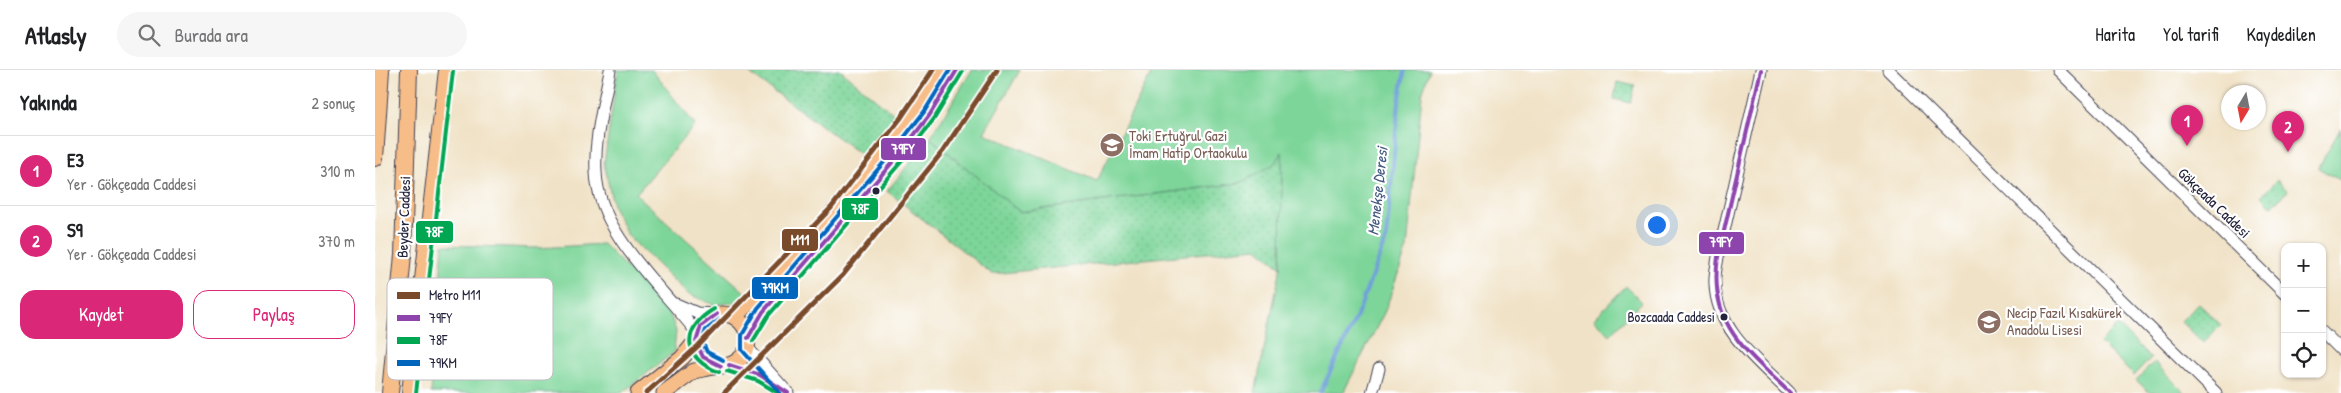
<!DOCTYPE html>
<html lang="tr">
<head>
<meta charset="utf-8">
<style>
  :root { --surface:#fff; --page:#f6f6f6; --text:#202124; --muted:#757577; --line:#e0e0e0; --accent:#db2777 }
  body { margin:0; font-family:"Patrick Hand",sans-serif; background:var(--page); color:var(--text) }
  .controls { position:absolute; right:15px; bottom:15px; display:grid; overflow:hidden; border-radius:10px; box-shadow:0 1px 4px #0004 }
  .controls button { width:45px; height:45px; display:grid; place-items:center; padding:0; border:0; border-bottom:1px solid var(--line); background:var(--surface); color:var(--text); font:25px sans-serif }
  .compass { position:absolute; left:1846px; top:15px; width:45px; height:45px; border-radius:50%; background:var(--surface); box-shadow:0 1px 4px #0004; rotate:190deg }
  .you { position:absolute; left:1281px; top:154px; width:18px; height:18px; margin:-12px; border:4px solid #fff; border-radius:50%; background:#1a73e8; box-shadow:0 0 0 8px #1a73e833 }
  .badge { display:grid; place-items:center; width:32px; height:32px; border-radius:50%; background:var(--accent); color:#fff; font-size:16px; font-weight:700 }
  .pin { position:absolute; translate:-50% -41px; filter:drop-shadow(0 1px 2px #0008) }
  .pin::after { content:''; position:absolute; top:26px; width:18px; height:15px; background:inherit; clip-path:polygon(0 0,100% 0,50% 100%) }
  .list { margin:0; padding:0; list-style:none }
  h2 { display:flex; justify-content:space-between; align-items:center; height:65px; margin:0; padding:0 20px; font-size:21px }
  h2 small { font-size:16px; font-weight:400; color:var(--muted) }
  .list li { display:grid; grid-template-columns:32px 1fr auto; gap:15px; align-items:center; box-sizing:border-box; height:70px; padding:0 20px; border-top:1px solid var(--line) }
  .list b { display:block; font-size:19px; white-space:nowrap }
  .list p { margin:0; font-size:16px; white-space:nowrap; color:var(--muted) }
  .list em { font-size:16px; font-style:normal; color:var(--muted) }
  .actions { display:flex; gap:10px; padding:15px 20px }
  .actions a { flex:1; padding:11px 0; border:1px solid var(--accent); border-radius:15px; text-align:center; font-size:18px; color:var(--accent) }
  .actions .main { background:var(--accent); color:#fff }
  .icon { flex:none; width:28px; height:28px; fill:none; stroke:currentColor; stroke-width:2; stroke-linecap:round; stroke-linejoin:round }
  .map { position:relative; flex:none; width:1966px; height:323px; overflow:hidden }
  header { display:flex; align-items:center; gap:30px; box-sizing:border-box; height:70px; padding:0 25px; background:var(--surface); border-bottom:1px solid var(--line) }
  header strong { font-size:24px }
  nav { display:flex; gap:28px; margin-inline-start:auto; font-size:18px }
  .search { width:350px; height:45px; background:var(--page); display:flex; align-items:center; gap:12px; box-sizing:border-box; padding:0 18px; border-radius:28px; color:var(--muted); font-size:19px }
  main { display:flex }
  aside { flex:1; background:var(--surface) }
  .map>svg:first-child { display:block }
  .green { fill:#7dd599; stroke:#507c6a }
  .park { fill:url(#park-dots); stroke:#507c6a }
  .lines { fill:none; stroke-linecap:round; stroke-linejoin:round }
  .stream { stroke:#6f9fd9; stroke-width:4 }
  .minor-casing { stroke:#413f50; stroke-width:13 }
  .major-casing { stroke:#413f50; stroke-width:17 }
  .highway-casing { stroke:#413f50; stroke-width:18 }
  .minor { stroke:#fff; stroke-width:11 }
  .major { stroke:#f7bd88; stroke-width:15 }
  .highway { stroke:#f7bd88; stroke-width:16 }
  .bus-1-casing { stroke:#fff; stroke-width:8 }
  .bus-2-casing { stroke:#fff; stroke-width:8 }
  .bus-3-casing { stroke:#fff; stroke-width:8 }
  .bus-1 { stroke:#8e44ad; stroke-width:4 }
  .bus-2 { stroke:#00a651; stroke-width:4 }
  .bus-3 { stroke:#0065bd; stroke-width:4 }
  .metro-1-casing { stroke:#fff; stroke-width:9 }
  .metro-1 { stroke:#7a4b2a; stroke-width:5 }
  .bus-dot { fill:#22223b; stroke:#fff; stroke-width:2 }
  .labels { text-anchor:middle; stroke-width:4.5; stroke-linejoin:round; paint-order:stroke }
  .bus-label { font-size:14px; fill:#22223b; stroke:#fff; text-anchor:end }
  .education-label { font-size:15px; fill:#785e54; stroke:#fff; text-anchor:start }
  .street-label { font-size:15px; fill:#22223b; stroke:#fff }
  .water-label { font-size:16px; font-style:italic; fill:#455a82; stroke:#fff }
  .key { fill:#fff; stroke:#bdbdc4; stroke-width:1 }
  .key-label { font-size:14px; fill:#22223b }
  .line-badge { stroke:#fff; stroke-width:2 }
  .badge-label { font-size:14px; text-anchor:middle; font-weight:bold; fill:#fff }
</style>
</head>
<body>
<header>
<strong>Atlasly</strong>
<div class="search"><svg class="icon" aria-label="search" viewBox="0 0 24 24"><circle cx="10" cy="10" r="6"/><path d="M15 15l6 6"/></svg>Burada ara</div>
<nav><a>Harita</a><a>Yol tarifi</a><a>Kaydedilen</a></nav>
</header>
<main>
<aside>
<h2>Yakında<small>2 sonuç</small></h2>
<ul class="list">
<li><span class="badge">1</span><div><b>E3</b><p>Yer · Gökçeada Caddesi</p></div><em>310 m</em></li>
<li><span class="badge">2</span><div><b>S9</b><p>Yer · Gökçeada Caddesi</p></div><em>370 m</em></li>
</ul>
<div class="actions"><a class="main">Kaydet</a><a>Paylaş</a></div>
</aside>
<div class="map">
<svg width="1966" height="323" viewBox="0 0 1966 323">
  <defs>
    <pattern id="park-dots" width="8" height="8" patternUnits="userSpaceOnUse" patternTransform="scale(1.25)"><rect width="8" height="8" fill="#7dd599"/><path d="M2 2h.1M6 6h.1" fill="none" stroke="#6cb785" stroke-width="1.8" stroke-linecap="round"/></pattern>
  </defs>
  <rect width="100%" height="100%" fill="#fff"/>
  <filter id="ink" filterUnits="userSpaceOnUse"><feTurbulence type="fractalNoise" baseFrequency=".02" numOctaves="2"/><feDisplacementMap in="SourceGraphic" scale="10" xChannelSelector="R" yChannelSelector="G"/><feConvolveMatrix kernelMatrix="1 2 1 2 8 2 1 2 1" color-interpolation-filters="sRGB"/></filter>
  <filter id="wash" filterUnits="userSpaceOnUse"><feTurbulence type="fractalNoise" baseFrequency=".0096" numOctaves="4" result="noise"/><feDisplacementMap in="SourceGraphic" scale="20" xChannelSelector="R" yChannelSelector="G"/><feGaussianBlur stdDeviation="1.12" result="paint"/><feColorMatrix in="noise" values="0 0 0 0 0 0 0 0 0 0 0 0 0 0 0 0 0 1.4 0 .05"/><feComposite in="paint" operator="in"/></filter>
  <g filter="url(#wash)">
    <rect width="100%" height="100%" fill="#f0e2c6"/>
    <path class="green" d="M243 0H277L320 55 261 124 375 227 362 232 340 235 313 224 253 166 238 136 229 93Z
      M597 0H645L609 63 722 111 778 0H1055L1047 24 1032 178 1010 241 968 323H880L906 197 907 83 898 95 865 113 645 142 555 68Z
      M1966 58V111L1943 98Z
      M228 174 293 239 301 261 299 282 247 323H56L68 175 163 178Z
      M1251 216 1267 232 1235 265 1219 249Z
      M1743 255 1776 288 1759 306 1725 273Z
      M1779 292 1810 323H1775L1761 310Z"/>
    <path class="park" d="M370 0H465L525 49 492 89Z
      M1242 12 1260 16 1256 33 1239 29Z
      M555 68 645 142 865 113 898 95 907 82 906 197 882 178 617 204 512 121Z
      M1902 110 1913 121 1896 136 1886 126Z
      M1824 234 1846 255 1828 273 1806 251Z"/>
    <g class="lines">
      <path class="stream" d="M945 323 982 246 1011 168 1024 32 1030 0"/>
    </g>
  </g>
  <g filter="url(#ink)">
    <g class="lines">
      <defs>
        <path id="minor" d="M235 0C229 34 219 67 221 102 223 163 286 216 322 263
          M1386 0 1343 187C1342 195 1339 205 1340 214 1341 260 1385 293 1415 323
          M1513 0 1841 323
          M1683 0 1910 224
          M301 234 322 243 342 244
          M1947 261 1966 280
          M372 277 413 323
          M354 295 371 299 398 311
          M997 323 1004 299"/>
        <path id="major" d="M321 270a26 26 0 1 1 52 0a26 26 0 1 1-52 0Z
          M359 247 405 204 505 87 534 51 566 0
          M373 268 388 242 522 87 554 46 582 0
          M263 323 307 288 321 271
          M289 323 319 301 344 296"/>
        <path id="highway" d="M0 88 6 0
          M15 323 28 185 34 0
          M35 323 72 0"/>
      </defs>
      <use href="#minor" class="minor-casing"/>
      <use href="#major" class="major-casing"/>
      <use href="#highway" class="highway-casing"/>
      <use href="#minor" class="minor"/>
      <use href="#major" class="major"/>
      <use href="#highway" class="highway"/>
      <defs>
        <path id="bus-1" d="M1386 0 1343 187C1333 254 1371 281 1415 323
          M342 244 326 256 321 272 328 287 346 296
          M373 268 388 242 522 87 554 46 582 0
          M354 295 385 305 413 323"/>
        <path id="bus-2" d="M339 239C306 258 307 289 344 302
          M378 271 393 246 527 91 559 49 587 3
          M352 301 383 311 403 323
          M41 323 78 1"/>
        <path id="bus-3" d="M345 249 331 260 327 271 332 282 348 290
          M405 323 367 280V265L383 238 517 83 549 42 575 0"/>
      </defs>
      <use href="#bus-1" class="bus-1-casing"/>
      <use href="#bus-2" class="bus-2-casing"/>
      <use href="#bus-3" class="bus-3-casing"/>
      <use href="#bus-1" class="bus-1"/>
      <use href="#bus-2" class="bus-2"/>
      <use href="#bus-3" class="bus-3"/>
      <defs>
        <path id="metro-1" d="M271 323 323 276 456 138 525 49 558 0
          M349 323 468 205 568 81 622 0"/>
      </defs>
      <use href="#metro-1" class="metro-1-casing"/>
      <use href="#metro-1" class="metro-1"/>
    </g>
  </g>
  <defs>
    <symbol id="school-disc" viewBox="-11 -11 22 22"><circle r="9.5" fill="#8d6e63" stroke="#fff"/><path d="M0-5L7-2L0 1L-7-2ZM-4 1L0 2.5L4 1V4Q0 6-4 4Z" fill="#fff"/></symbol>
  </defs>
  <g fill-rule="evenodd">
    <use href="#school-disc" x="723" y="61" width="28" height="28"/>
    <use href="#school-disc" x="1600" y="238" width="28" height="28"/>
  </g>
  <g class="bus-dot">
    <circle cx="501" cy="121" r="4.5"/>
    <circle cx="1349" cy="247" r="4.5"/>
  </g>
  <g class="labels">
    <g class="bus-label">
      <text x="1340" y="252">Bozcaada Caddesi</text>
    </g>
    <g class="education-label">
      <text x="754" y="71">Toki Ertuğrul Gazi<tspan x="754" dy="17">İmam Hatip Ortaokulu</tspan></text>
      <text x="1632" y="248">Necip Fazıl Kısakürek<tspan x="1632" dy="17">Anadolu Lisesi</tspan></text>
    </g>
    <g class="street-label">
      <text transform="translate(1839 133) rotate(44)" y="5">Gökçeada Caddesi</text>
      <text transform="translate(29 147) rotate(-88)" y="5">Beyder Caddesi</text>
    </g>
    <g class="water-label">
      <text transform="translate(1002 121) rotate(-84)" y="6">Menekşe Deresi</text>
    </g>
  </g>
  <rect x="12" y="208" width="166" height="102" rx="8" class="key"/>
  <rect x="22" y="222" width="23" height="7" fill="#7a4b2a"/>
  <rect x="22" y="245" width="23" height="6" fill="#8e44ad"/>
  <rect x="22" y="267" width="23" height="7" fill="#00a651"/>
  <rect x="22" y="290" width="23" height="6" fill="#0065bd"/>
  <g class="key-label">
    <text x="54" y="230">Metro M11</text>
    <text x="54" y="253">79FY</text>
    <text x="54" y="275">78F</text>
    <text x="54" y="298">79KM</text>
  </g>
  <g class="line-badge">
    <rect x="505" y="67" width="47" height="24" rx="5" fill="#8e44ad"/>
    <rect x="466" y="127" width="38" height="24" rx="5" fill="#00a651"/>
    <rect x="40" y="150" width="39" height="24" rx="5" fill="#00a651"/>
    <rect x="406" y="158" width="38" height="24" rx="5" fill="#7a4b2a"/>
    <rect x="1323" y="161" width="47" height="24" rx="5" fill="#8e44ad"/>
    <rect x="376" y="206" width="48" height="24" rx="5" fill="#0065bd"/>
  </g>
  <g class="badge-label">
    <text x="528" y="84">79FY</text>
    <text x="485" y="144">78F</text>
    <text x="59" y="167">78F</text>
    <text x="425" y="175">M11</text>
    <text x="1346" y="177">79FY</text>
    <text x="400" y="223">79KM</text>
  </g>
</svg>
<div class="controls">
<button>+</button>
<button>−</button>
<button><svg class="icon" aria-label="locate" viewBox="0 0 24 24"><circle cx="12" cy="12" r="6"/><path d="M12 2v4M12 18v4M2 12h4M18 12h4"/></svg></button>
</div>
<svg class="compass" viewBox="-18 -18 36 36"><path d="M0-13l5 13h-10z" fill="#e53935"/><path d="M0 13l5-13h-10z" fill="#757577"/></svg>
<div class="you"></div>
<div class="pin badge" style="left:1812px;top:76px">1</div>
<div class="pin badge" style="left:1913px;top:82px">2</div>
</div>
</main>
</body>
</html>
